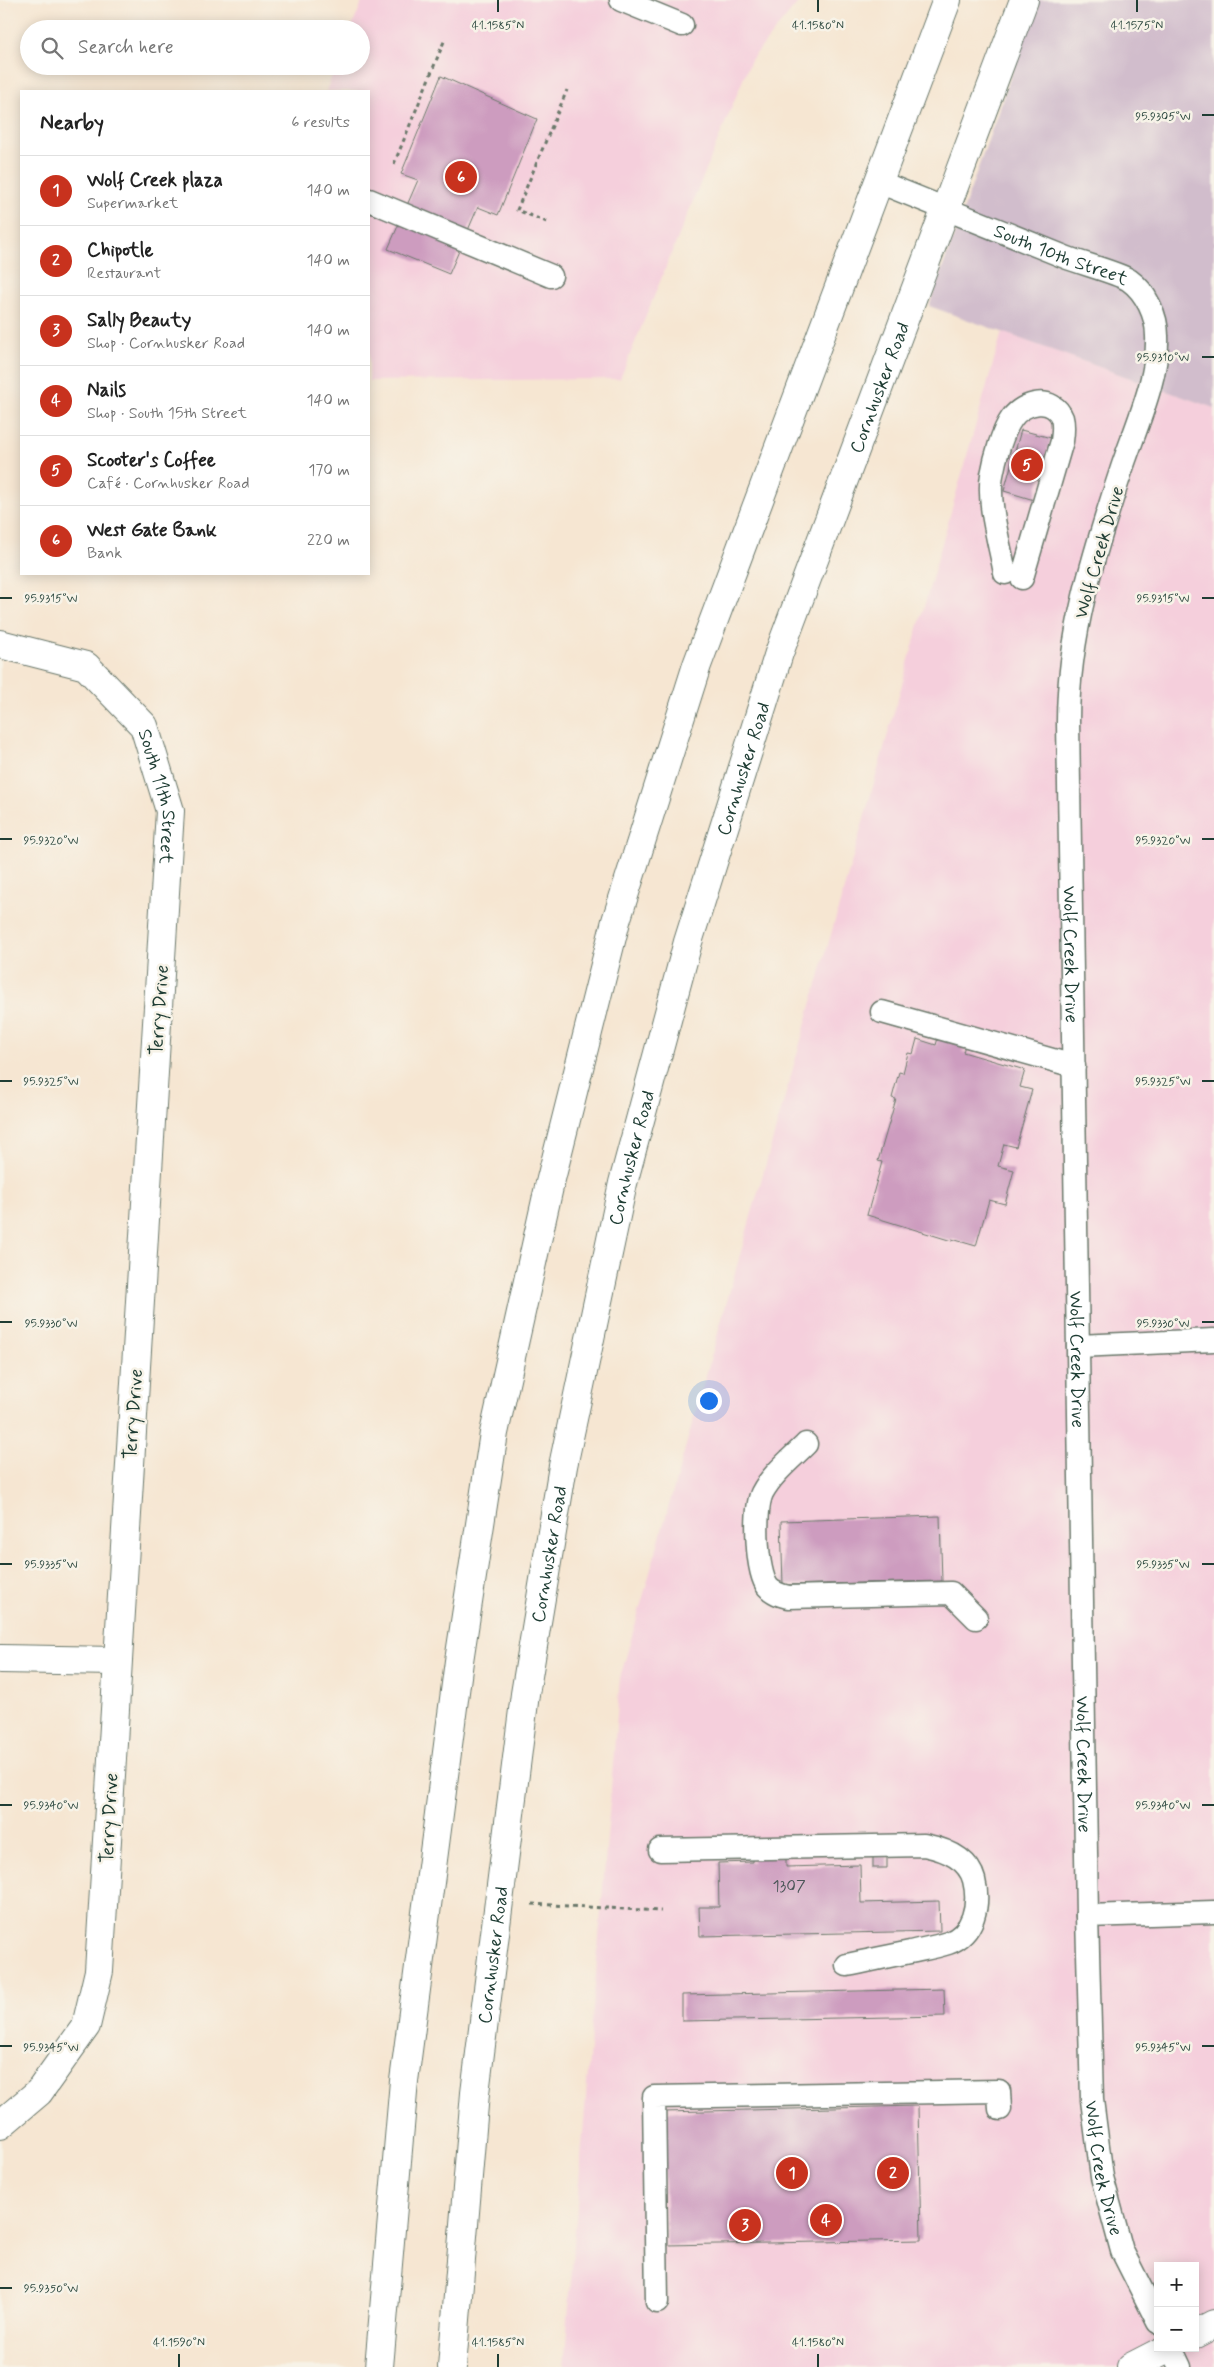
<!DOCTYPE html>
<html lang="en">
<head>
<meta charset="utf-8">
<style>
  :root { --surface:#fff; --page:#f6f6f6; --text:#222; --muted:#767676; --line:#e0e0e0; --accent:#c8321e }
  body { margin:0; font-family:Mynerve,sans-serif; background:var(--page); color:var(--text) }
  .controls { position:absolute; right:15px; bottom:15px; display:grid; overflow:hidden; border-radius:0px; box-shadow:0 2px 12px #0003 }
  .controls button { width:45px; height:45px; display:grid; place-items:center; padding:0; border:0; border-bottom:1px solid var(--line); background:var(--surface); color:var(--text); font:25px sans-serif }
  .you { position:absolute; left:708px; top:1400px; width:18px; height:18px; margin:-12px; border:4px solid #fff; border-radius:50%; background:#1a73e8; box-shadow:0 0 0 8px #1a73e833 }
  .badge { display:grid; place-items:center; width:32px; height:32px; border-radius:50%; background:var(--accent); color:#fff; font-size:16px; font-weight:700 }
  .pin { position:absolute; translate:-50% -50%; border:2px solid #fff; box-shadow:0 1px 5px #0006 }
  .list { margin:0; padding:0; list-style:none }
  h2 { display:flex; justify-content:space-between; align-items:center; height:65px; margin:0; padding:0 20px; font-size:21px }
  h2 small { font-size:16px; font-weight:400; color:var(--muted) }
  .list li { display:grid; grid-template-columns:32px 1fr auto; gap:15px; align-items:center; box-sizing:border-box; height:70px; padding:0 20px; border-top:1px solid var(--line) }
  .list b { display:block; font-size:19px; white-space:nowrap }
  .list p { margin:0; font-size:16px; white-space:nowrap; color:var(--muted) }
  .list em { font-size:16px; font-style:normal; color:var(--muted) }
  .icon { flex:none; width:28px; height:28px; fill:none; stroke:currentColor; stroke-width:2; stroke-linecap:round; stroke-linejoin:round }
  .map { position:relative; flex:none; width:1214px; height:2367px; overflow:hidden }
  .search { position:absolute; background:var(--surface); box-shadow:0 2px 12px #0003; left:20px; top:20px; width:350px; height:55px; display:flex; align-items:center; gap:12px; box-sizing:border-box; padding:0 18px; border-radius:28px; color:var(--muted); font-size:19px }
  .panel { position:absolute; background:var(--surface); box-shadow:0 2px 12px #0003; left:20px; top:90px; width:350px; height:485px; border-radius:0px }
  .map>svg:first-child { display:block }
  .built { fill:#f5cfdc; fill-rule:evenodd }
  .industrial { fill:#d1bdcc }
  .building { fill:#cd9cbf }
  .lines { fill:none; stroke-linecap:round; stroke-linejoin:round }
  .lane-casing { stroke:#6a786b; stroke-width:25 }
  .street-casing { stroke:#6a786b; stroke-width:30 }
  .secondary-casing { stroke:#6a786b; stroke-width:30 }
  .primary-casing { stroke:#6a786b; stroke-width:30 }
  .path { stroke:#6a786b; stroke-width:3; stroke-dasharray:4 4; stroke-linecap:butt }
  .lane { stroke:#fff; stroke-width:22 }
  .street { stroke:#fff; stroke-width:28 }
  .secondary { stroke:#fff; stroke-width:28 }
  .primary { stroke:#fff; stroke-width:28 }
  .ticks { fill:none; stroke:#1f3d34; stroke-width:2 }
  .labels { text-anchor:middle; stroke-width:5; stroke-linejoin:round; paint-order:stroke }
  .number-label { font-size:16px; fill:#4a5557 }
  .street-label { font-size:19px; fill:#1f3d34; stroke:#f7f3e8 }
  .ticks-label { font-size:12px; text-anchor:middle; fill:#1f3d34; stroke:#f7f3e8; stroke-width:5; stroke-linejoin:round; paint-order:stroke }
</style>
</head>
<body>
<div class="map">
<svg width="1214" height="2367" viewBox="0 0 1214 2367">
  <rect width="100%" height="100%" fill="#f7f3e8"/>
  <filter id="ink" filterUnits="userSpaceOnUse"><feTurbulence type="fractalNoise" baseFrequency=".02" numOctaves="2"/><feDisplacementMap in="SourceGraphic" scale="10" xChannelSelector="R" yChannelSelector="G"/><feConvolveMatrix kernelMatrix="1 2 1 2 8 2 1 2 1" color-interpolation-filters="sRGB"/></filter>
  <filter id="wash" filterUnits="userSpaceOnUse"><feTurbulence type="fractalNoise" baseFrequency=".0096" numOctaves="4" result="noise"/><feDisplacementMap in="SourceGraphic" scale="20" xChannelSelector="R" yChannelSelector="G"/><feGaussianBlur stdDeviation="1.12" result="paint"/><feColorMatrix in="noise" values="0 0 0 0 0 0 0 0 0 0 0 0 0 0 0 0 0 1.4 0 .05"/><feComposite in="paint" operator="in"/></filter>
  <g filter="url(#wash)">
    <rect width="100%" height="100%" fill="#f6e6d2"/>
    <path class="built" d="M363 0H800L751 60 620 379 369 381V91H326L336 66H361V29H351Z
      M1002 332 1214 408V2367H564L620 1678ZM1158 2266H1195V2348H1158Z"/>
    <path class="industrial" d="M1038 0H1214V408L929 306Z"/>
    <g id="blocks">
      <path class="building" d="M441 76 537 119 498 215 478 207 449 274 388 249 418 180 401 174Z
        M1021 430 1051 438 1034 500 1004 491Z
        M938 1038 965 1045 963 1052 1025 1070 1020 1087 1032 1090 1016 1147 1004 1144 998 1166 1014 1170 1005 1204 989 1200 976 1246 952 1239V1241L867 1215 882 1162 878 1161 896 1099 892 1098 899 1072 903 1073 908 1053 913 1054 917 1039 936 1045Z
        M940 1516 942 1581 783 1585 781 1521Z
        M786 1856V1867L860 1865 861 1903 939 1901 940 1931 700 1936 699 1907H719L718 1863 753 1862V1857Z
        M873 1857H887V1868H873Z
        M944 1989 945 2016 682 2021V1995Z
        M918 2106 921 2240 667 2245 663 2112Z"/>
    </g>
  </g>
  <g filter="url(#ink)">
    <use href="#blocks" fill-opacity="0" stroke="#6a786b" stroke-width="1"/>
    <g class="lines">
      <defs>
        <g id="lane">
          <path d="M621 0 682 25"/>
          <path id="s1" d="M879 182C941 207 1003 232 1065 257 1080 263 1118 273 1129 280 1146 292 1157 316 1157 336 1159 378 1134 431 1121 471 1094 553 1068 635 1068 722L1087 1916 1092 2100 1102 2177 1122 2251 1158 2322"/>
          <path d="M369 200 551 276"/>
          <path d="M1005 573C1000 545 987 503 992 475 995 458 1002 432 1012 418 1024 402 1053 395 1062 418 1064 425 1063 434 1062 441L1022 578"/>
          <path d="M882 1012 1074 1066"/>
          <path d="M1078 1346 1214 1340"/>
          <path d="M806 1444C791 1459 772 1474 762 1493 754 1510 756 1572 768 1587 773 1593 781 1595 788 1597L951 1593 976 1618"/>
          <path d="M660 1850 924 1845C944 1849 968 1857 974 1880 980 1904 974 1934 948 1943 936 1947 923 1949 910 1952 889 1956 868 1961 847 1965"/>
          <path d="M1087 1916 1214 1912"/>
          <path d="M657 2302 654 2097 999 2091 1000 2109"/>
          <path d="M1171 2348 1180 2367"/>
        </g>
        <g id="street">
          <path id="s2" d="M0 644 86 666 144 726 170 811 99 1971 86 2026 39 2092 0 2125"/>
          <path d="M0 1659 116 1661"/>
        </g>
        <path id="secondary" d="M1195 2334 1214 2324
          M1131 2367 1168 2348"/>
        <g id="primary">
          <path d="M379 2367 404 2081 459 1661 494 1433 549 1187 616 921 697 665 947 0"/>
          <path id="s3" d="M452 2367 475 2093 525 1694 563 1466 623 1183 688 942 779 653 1024 0"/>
        </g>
      </defs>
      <use href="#lane" class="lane-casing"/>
      <use href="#street" class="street-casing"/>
      <use href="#secondary" class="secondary-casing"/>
      <use href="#primary" class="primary-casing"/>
      <path class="path" d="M394 164 445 39
        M547 222 517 210 567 90
        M532 1904 661 1911"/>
      <use href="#lane" class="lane"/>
      <use href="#street" class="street"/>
      <use href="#secondary" class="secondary"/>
      <use href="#primary" class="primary"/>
    </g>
  </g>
  <path class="ticks" d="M498 0V12M818 0V12M1137 0V12M1202 115H1214M1202 357H1214M0 598H12M1202 598H1214M0 839H12M1202 839H1214M0 1081H12M1202 1081H1214M0 1322H12M1202 1322H1214M0 1564H12M1202 1564H1214M0 1805H12M1202 1805H1214M0 2046H12M1202 2046H1214M0 2288H12M179 2354V2367M498 2354V2367M818 2354V2367"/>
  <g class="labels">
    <g class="number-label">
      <text x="789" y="1891">1307</text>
    </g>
    <g class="street-label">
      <text dy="7" stroke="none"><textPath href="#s1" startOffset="196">South 10th Street</textPath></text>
      <text dy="7" stroke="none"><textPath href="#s3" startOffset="2034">Cornhusker Road</textPath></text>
      <text transform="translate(1098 552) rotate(-74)" y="7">Wolf Creek Drive</text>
      <text dy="7" stroke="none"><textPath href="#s3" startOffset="1629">Cornhusker Road</textPath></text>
      <text dy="7" stroke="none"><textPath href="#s2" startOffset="245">South 11th Street</textPath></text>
      <text dy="7" stroke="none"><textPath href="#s1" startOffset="964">Wolf Creek Drive</textPath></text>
      <text transform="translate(158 1010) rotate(-86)" y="7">Terry Drive</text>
      <text dy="7" stroke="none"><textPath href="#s3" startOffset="1224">Cornhusker Road</textPath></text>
      <text dy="7" stroke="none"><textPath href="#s1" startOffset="1369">Wolf Creek Drive</textPath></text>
      <text transform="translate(132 1414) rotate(-86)" y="7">Terry Drive</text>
      <text dy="7" stroke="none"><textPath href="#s3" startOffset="819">Cornhusker Road</textPath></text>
      <text dy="7" stroke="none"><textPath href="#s1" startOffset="1774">Wolf Creek Drive</textPath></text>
      <text transform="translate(108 1818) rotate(-87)" y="7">Terry Drive</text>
      <text dy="7" stroke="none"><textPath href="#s3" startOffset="414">Cornhusker Road</textPath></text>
      <text dy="7" stroke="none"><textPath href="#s1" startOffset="2179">Wolf Creek Drive</textPath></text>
    </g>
  </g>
  <g class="ticks-label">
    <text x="498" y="29">41.1585°N</text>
    <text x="818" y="29">41.1580°N</text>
    <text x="1137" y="29">41.1575°N</text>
    <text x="1163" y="120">95.9305°W</text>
    <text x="1163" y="361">95.9310°W</text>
    <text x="1163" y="602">95.9315°W</text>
    <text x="51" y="602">95.9315°W</text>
    <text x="1163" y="844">95.9320°W</text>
    <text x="51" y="844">95.9320°W</text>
    <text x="1163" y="1085">95.9325°W</text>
    <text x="51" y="1085">95.9325°W</text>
    <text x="1163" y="1327">95.9330°W</text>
    <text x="51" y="1327">95.9330°W</text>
    <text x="51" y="1568">95.9335°W</text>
    <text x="1163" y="1568">95.9335°W</text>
    <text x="51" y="1809">95.9340°W</text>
    <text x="1163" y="1809">95.9340°W</text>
    <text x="51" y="2051">95.9345°W</text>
    <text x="1163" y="2051">95.9345°W</text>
    <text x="51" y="2292">95.9350°W</text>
    <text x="179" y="2346">41.1590°N</text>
    <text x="498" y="2346">41.1585°N</text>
    <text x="818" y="2346">41.1580°N</text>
  </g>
</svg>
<div class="controls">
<button>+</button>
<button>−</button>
</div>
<div class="you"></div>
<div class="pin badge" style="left:792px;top:2173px">1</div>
<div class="pin badge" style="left:893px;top:2173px">2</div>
<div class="pin badge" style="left:745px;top:2225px">3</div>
<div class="pin badge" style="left:826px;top:2220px">4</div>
<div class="pin badge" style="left:1027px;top:465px">5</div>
<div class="pin badge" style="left:461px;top:177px">6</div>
<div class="search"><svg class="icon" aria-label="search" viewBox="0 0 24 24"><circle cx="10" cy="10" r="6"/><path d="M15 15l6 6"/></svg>Search here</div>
<section class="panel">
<h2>Nearby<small>6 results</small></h2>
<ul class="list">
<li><span class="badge">1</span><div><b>Wolf Creek plaza</b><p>Supermarket</p></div><em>140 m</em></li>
<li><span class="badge">2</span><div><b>Chipotle</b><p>Restaurant</p></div><em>140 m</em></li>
<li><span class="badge">3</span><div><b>Sally Beauty</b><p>Shop · Cornhusker Road</p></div><em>140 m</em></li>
<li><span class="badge">4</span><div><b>Nails</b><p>Shop · South 15th Street</p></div><em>140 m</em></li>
<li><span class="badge">5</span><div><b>Scooter's Coffee</b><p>Café · Cornhusker Road</p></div><em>170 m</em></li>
<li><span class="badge">6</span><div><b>West Gate Bank</b><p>Bank</p></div><em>220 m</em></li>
</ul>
</section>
</div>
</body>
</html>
